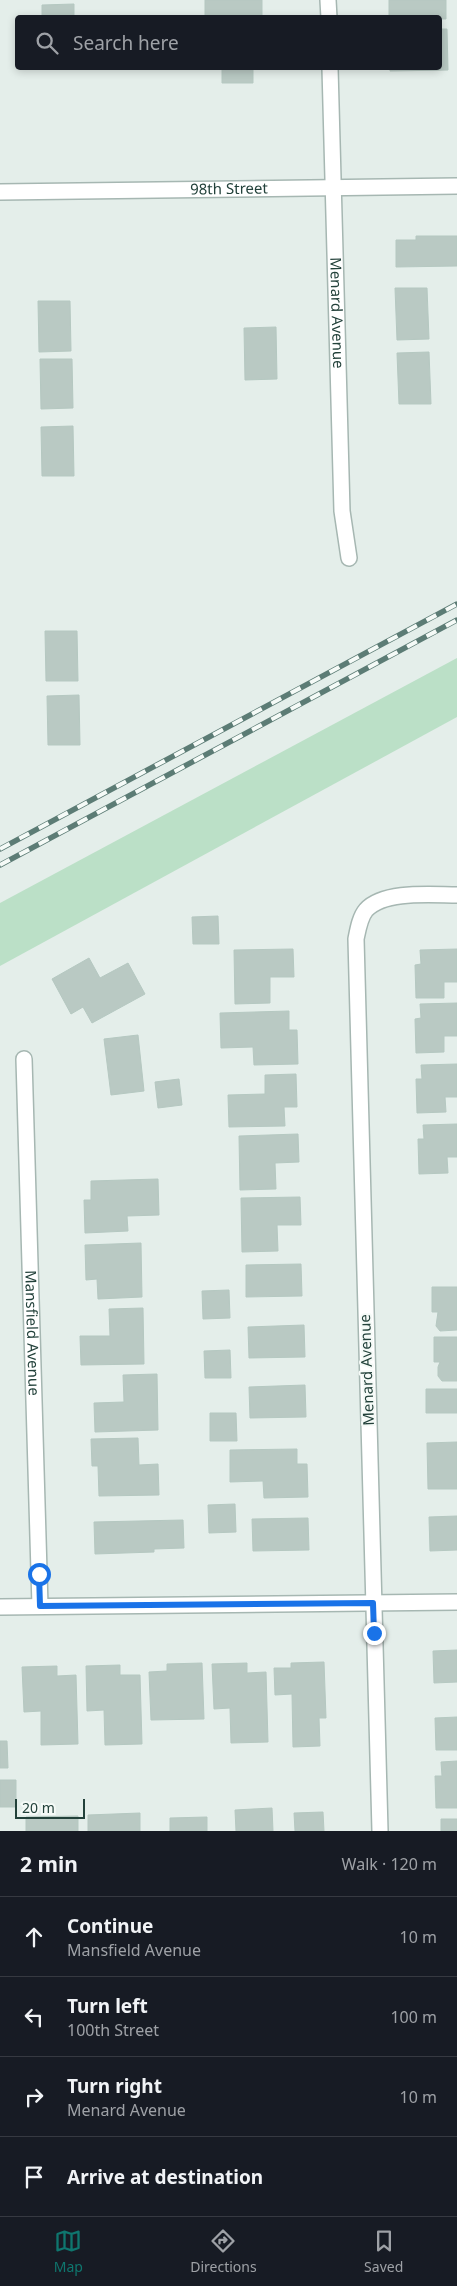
<!DOCTYPE html>
<html lang="en">
<head>
<meta charset="utf-8">
<style>
  :root { --surface:#171b24; --page:#242831; --text:#f1f3f6; --muted:#9ea1a6; --line:#363941; --accent:#0f766e }
  body { margin:0; font-family:"Noto Sans",sans-serif; background:var(--page); color:var(--text) }
  .scale { position:absolute; left:15px; bottom:12px; width:70px; box-sizing:border-box; padding-left:5px; border:2px solid #22413a; border-top:0; font-size:14px; line-height:18px; white-space:nowrap; color:#22413a; -webkit-text-stroke:4px #f5faf7; paint-order:stroke }
  .stop { position:absolute; width:15px; height:15px; margin:-11px; border:4px solid #1a73e8; border-radius:50%; background:#fff }
  .stop.end { background:#1a73e8; border-color:#fff; box-shadow:0 1px 5px #0008 }
  .list { margin:0; padding:0; list-style:none }
  h2 { display:flex; justify-content:space-between; align-items:center; height:65px; margin:0; padding:0 20px; font-size:21px }
  h2 small { font-size:16px; font-weight:400; color:var(--muted) }
  .list li { display:grid; grid-template-columns:32px 1fr auto; gap:15px; align-items:center; box-sizing:border-box; height:80px; padding:0 20px; border-top:1px solid var(--line) }
  .list b { display:block; font-size:19px; white-space:nowrap }
  .list p { margin:0; font-size:16px; white-space:nowrap; color:var(--muted) }
  .list em { font-size:16px; font-style:normal; color:var(--muted) }
  .icon { flex:none; width:28px; height:28px; fill:none; stroke:currentColor; stroke-width:2; stroke-linecap:round; stroke-linejoin:round }
  .map { position:relative; flex:none; width:457px; height:1831px; overflow:hidden }
  .search { position:absolute; background:var(--surface); box-shadow:0 2px 8px #0003; left:15px; right:15px; top:15px; height:55px; display:flex; align-items:center; gap:12px; box-sizing:border-box; padding:0 18px; border-radius:5px; color:var(--muted); font-size:19px }
  .sheet { height:385px; background:var(--surface) }
  nav { display:flex; justify-content:space-around; align-items:center; box-sizing:border-box; height:70px; border-top:1px solid var(--line); background:var(--surface); font-size:14px; color:var(--muted) }
  nav a { display:grid; justify-items:center; gap:2px }
  nav .on { color:var(--accent) }
  .map>svg:first-child { display:block }
  .green { fill:#bbe0c7 }
  .building { fill:#b9c9c3; stroke:#b5c8c1 }
  .lines { fill:none; stroke-linecap:round; stroke-linejoin:round }
  .minor-casing { stroke:#a6b7b2; stroke-width:18 }
  .minor { stroke:#fff; stroke-width:15 }
  .rail-casing { stroke:#5c7c75; stroke-width:5.5 }
  .rail { stroke:#f5faf7; stroke-width:4; stroke-dasharray:11; stroke-linecap:butt }
  .route { stroke:#1a73e8; stroke-width:6 }
  .labels { text-anchor:middle; stroke-width:4; stroke-linejoin:round; paint-order:stroke }
  .street-label { font-size:15px; fill:#22413a; stroke:#f5faf7 }
</style>
</head>
<body>
<div class="map">
<svg width="457" height="1831" viewBox="0 0 457 1831">
  <rect width="100%" height="100%" fill="#e4eeea"/>
  <path class="green" d="M457 658V717L0 966V903Z"/>
  <path class="building" d="M205 0H262V18H205Z
    M389 0H446V19L389 18Z
    M74 4V18H42V5Z
    M440 29H447L448 70 390 71V68H440Z
    M222 68H253V83H222Z
    M416 236H457V266L396 267V240H416Z
    M395 288H427L429 339 397 340Z
    M38 301H70L71 351 39 352Z
    M276 327 277 379 245 380 244 328Z
    M429 352 431 404H399L397 353Z
    M40 359H72L73 408 41 409Z
    M73 426 74 476H42L41 427Z
    M45 631H77L78 681H46Z
    M79 695 80 745H48L47 696Z
    M218 916 219 944H193L192 917Z
    M293 949 294 977H270V1003L235 1004 234 950Z
    M457 949V982H444V998H416L415 965 421 964 420 950Z
    M89 958 100 978 128 963 145 994 92 1023 83 1007 71 1014 52 979Z
    M457 1003V1036H444V1052L416 1053 415 1019 421 1018 420 1004Z
    M289 1011V1030H297L298 1064 254 1065 253 1047 221 1048 220 1013Z
    M138 1035 144 1091 111 1095 104 1039Z
    M457 1064V1097H445L446 1112 417 1113 416 1079H422L421 1065Z
    M296 1074 297 1107H284L285 1126 229 1127 228 1095 265 1094V1075Z
    M179 1079 182 1105 158 1108 155 1082Z
    M457 1124V1157H447L448 1173 419 1174 418 1139H424L423 1125Z
    M298 1134 299 1162 275 1163 276 1189 240 1190 239 1136Z
    M158 1179 159 1215 127 1216 128 1231 85 1233 84 1200H91V1181Z
    M300 1197 301 1225H277L278 1251 242 1252 241 1198Z
    M141 1243 142 1297 98 1299 97 1279 86 1280 85 1245Z
    M301 1264 302 1296 246 1297V1265Z
    M432 1287H457V1330L440 1331 436 1326 438 1312H432Z
    M229 1290 230 1318 203 1319 202 1291Z
    M143 1308 144 1364 81 1365 80 1336H110L109 1309Z
    M304 1325 305 1357 249 1358 248 1327Z
    M434 1337H457V1381H442L438 1376V1367L440 1362H434Z
    M230 1350 231 1378H205L204 1351Z
    M157 1374 158 1430 95 1432 94 1403 124 1402 123 1375Z
    M305 1385 306 1417 250 1418 249 1387Z
    M426 1389H457V1413H426Z
    M210 1413H236L237 1441H210Z
    M138 1438 139 1465 158 1464 159 1495 99 1496 98 1466H92L91 1439Z
    M457 1442V1489H428L427 1443Z
    M297 1449V1464H307L308 1497 264 1498 263 1481 230 1482V1450Z
    M235 1504 236 1532 209 1533 208 1505Z
    M457 1516V1550L430 1551 429 1517Z
    M308 1518 309 1550 253 1551 252 1519Z
    M183 1520 184 1548 154 1549V1552L95 1554 94 1522Z
    M457 1650V1682L434 1683 433 1651Z
    M324 1662 326 1718H319L320 1746 293 1747 292 1694 275 1695 274 1668H291V1663Z
    M202 1663 204 1719 151 1720 149 1672 167 1671V1664Z
    M247 1663V1673L266 1672 268 1742 231 1743 230 1708 214 1709 212 1664Z
    M120 1665V1675H140L142 1744 105 1745 104 1710 87 1711 86 1666Z
    M57 1666V1676L76 1675 78 1744 41 1745V1711L24 1712 22 1667Z
    M457 1717V1750H436L435 1718Z
    M0 1741H7L8 1768H0Z
    M457 1761V1808H436L435 1776H442L441 1762Z
    M0 1780H16V1807H0Z
    M272 1808 273 1831H236L235 1810Z
    M323 1812 324 1831H295L294 1813Z
    M140 1813V1831H88V1815Z
    M78 1816V1831H26V1817Z
    M207 1817V1831H170V1818Z
    M441 1819H457V1831H441Z"/>
  <g class="lines">
    <defs>
      <g id="minor">
        <path d="M328 0 329 18"/>
        <path id="s1" d="M330 68 342 511 349 558"/>
        <path id="s2" d="M0 192 457 186"/>
        <path id="s3" d="M24 1059 40 1606"/>
        <path d="M0 1607 457 1602"/>
        <path d="M380 1831 356 939C358 929 360 917 366 910 384 890 433 895 457 895"/>
      </g>
    </defs>
    <use href="#minor" class="minor-casing"/>
    <use href="#minor" class="minor"/>
    <defs>
      <path id="rail" d="M0 849 457 604
        M0 865 457 620"/>
    </defs>
    <use href="#rail" class="rail-casing"/>
    <use href="#rail" class="rail"/>
  </g>
  <g class="lines">
    <path class="route" d="M39 1574 40 1606 373 1603 374 1633"/>
  </g>
  <g class="labels">
    <g class="street-label">
      <text dy="5" stroke="none"><textPath href="#s2" startOffset="229">98th Street</textPath></text>
      <text dy="5" stroke="none"><textPath href="#s1" startOffset="245">Menard Avenue</textPath></text>
      <text dy="5" stroke="none"><textPath href="#s3" startOffset="274">Mansfield Avenue</textPath></text>
      <text transform="translate(367 1370) rotate(-92)" y="5">Menard Avenue</text>
    </g>
  </g>
</svg>
<div class="scale">20 m</div>
<div class="stop" style="left:39px;top:1574px"></div>
<div class="stop end" style="left:374px;top:1633px"></div>
<div class="search"><svg class="icon" aria-label="search" viewBox="0 0 24 24"><circle cx="10" cy="10" r="6"/><path d="M15 15l6 6"/></svg>Search here</div>
</div>
<section class="sheet">
<h2>2 min<small>Walk · 120 m</small></h2>
<ul class="list">
<li><svg class="icon" aria-label="ahead" viewBox="0 0 24 24"><path d="M12 20V5M6 11l6-6 6 6"/></svg><div><b>Continue</b><p>Mansfield Avenue</p></div><em>10 m</em></li>
<li><svg class="icon" aria-label="left" viewBox="0 0 24 24"><path d="M17 20v-9H6M10 6l-5 5 5 5"/></svg><div><b>Turn left</b><p>100th Street</p></div><em>100 m</em></li>
<li><svg class="icon" aria-label="right" viewBox="0 0 24 24"><path d="M7 20v-9h11M14 6l5 5-5 5"/></svg><div><b>Turn right</b><p>Menard Avenue</p></div><em>10 m</em></li>
<li><svg class="icon" aria-label="arrive" viewBox="0 0 24 24"><path d="M6 21V4h12l-3 4 3 4H6"/></svg><div><b>Arrive at destination</b></div></li>
</ul>
</section>
<nav>
<a class="on"><svg class="icon" aria-label="map" viewBox="0 0 24 24"><path d="M3 6l6-2 6 2 6-2v14l-6 2-6-2-6 2zM9 4v14M15 6v14"/></svg>Map</a>
<a><svg class="icon" aria-label="directions" viewBox="0 0 24 24"><path d="M12 3l9 9-9 9-9-9zM9 14v-3h6M13 9l2 2-2 2"/></svg>Directions</a>
<a><svg class="icon" aria-label="saved" viewBox="0 0 24 24"><path d="M7 4h10v16l-5-4-5 4z"/></svg>Saved</a>
</nav>
</body>
</html>
